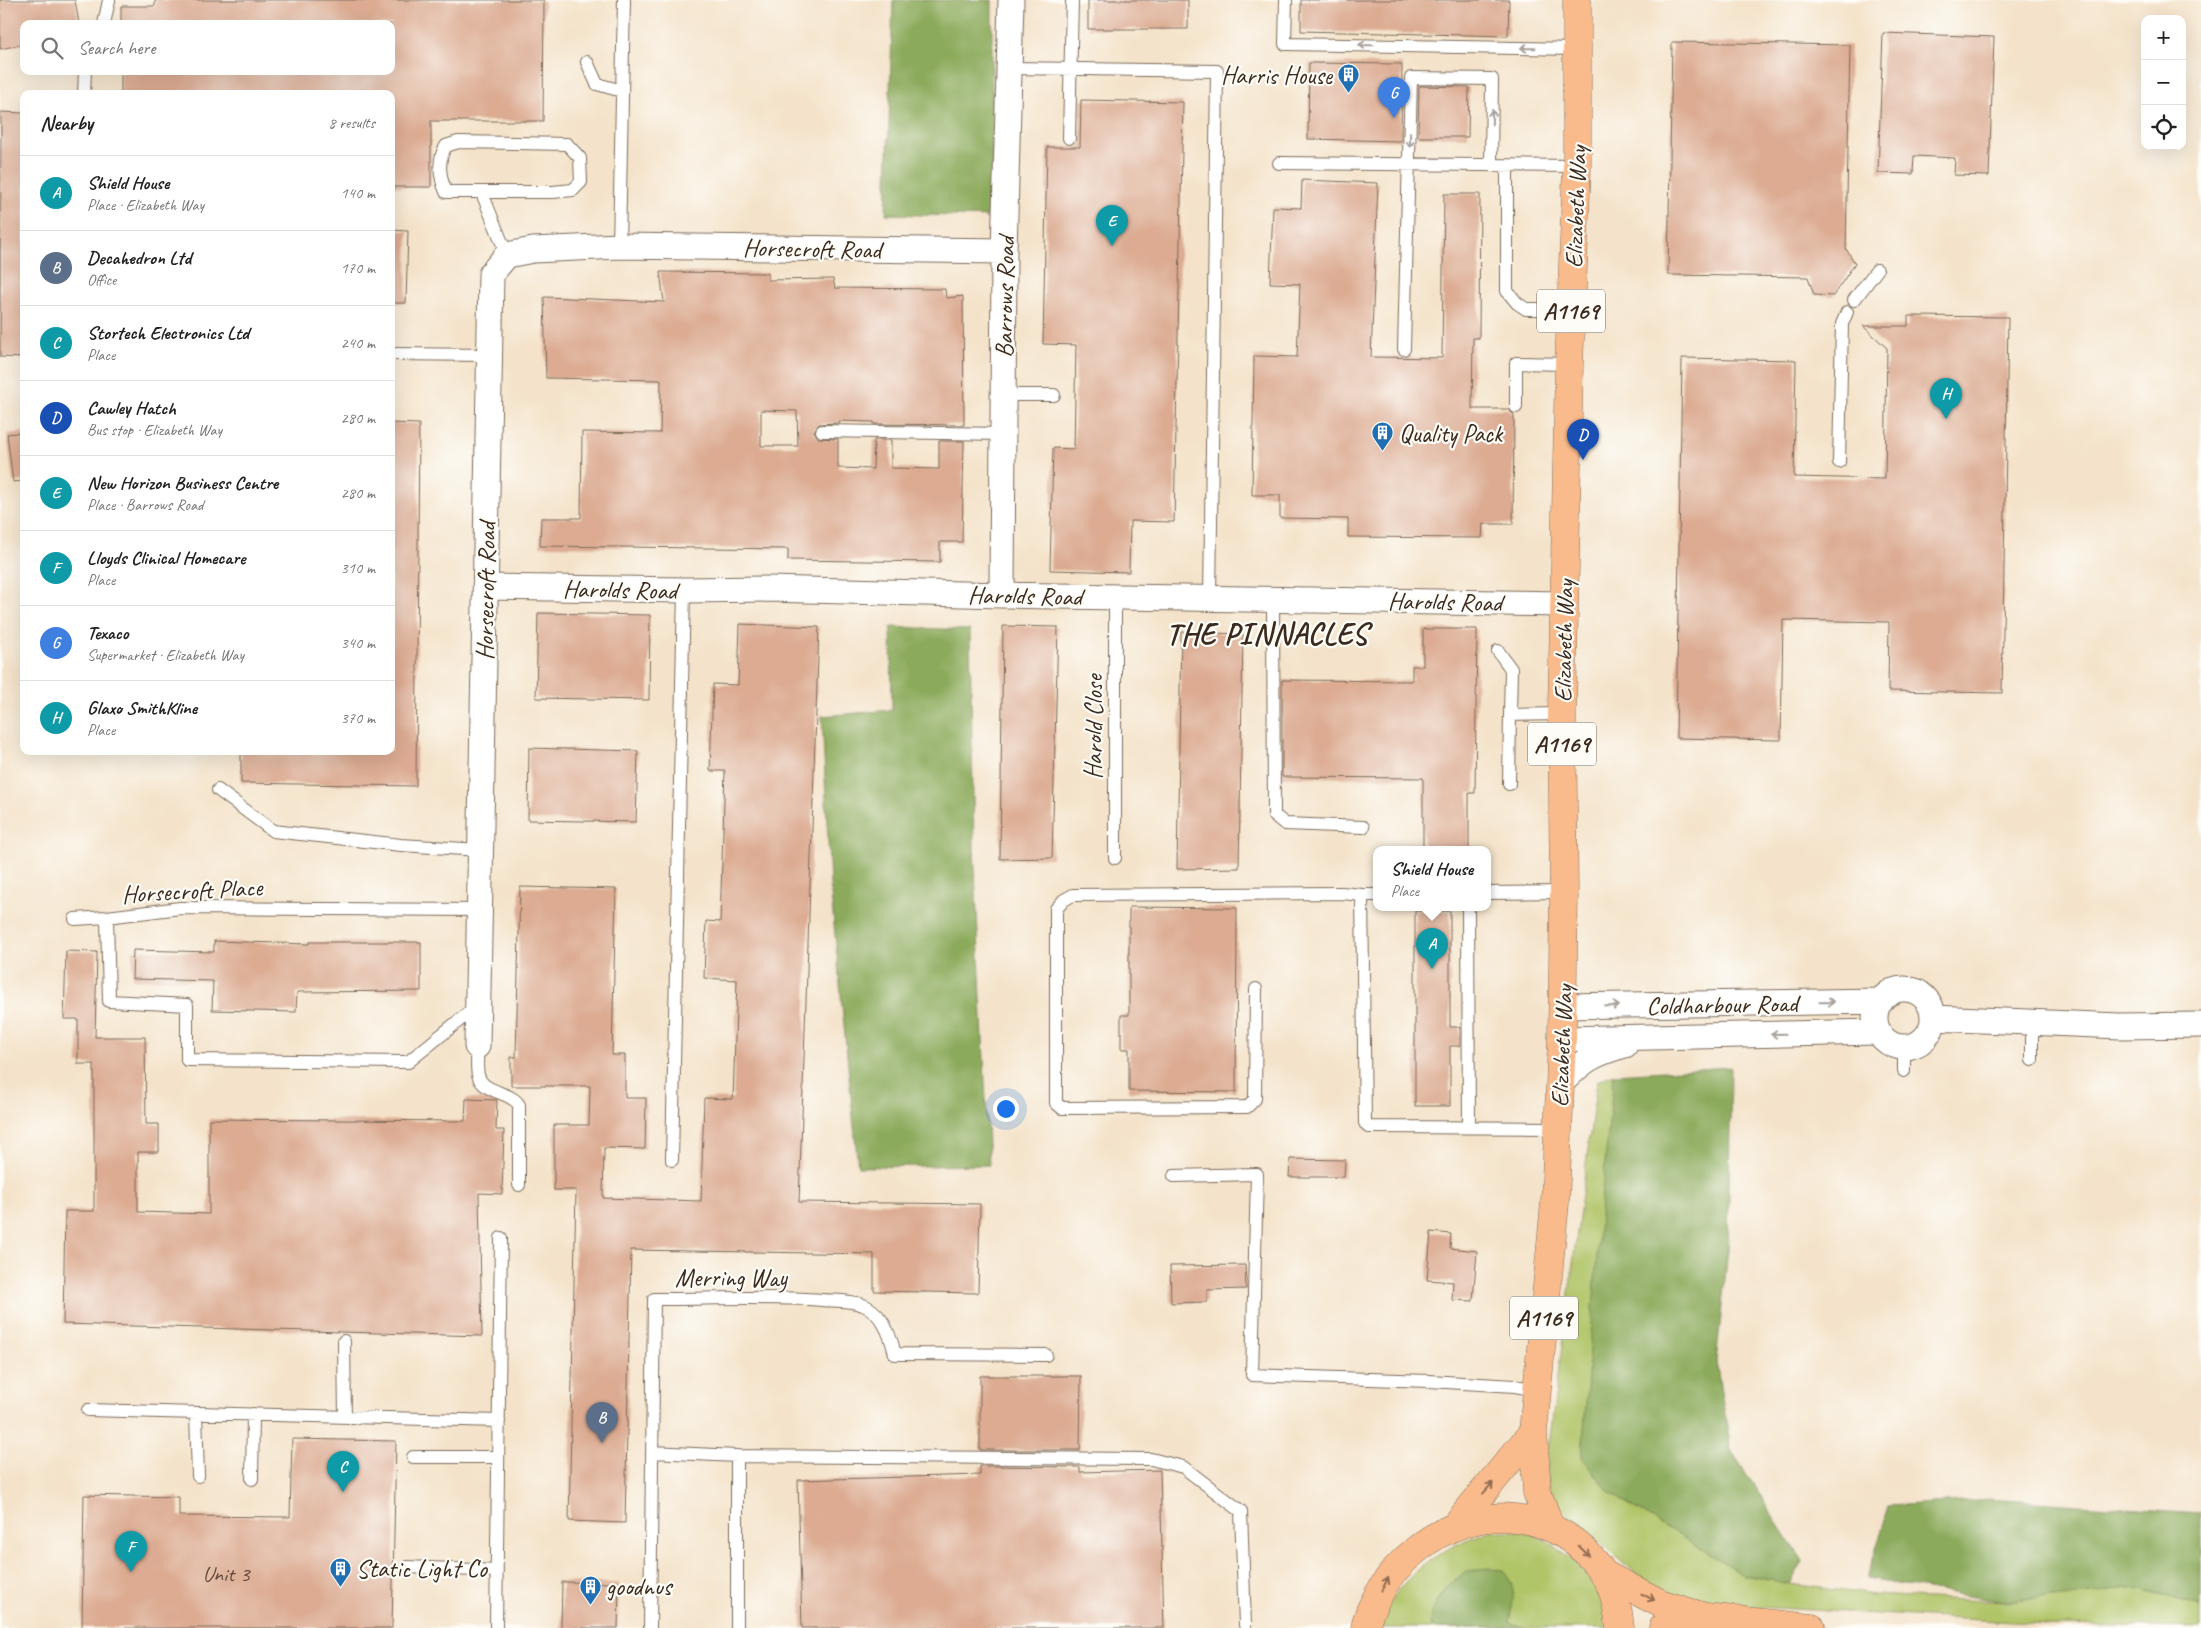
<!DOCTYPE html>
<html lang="en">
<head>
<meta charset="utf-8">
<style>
  :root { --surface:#fff; --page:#f2f2f2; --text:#222; --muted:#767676; --line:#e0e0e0; --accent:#1f6fb2 }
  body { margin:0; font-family:Caveat,sans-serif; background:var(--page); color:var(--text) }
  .controls { position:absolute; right:15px; top:15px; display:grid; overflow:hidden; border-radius:10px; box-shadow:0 5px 20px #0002 }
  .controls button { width:45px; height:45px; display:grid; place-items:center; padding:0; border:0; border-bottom:1px solid var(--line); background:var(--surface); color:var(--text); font:25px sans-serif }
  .you { position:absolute; left:1005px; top:1108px; width:18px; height:18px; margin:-12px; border:4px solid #fff; border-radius:50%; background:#1a73e8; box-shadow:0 0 0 8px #1a73e833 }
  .badge { display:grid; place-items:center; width:32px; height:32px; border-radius:50%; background:var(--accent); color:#fff; font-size:16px; font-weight:700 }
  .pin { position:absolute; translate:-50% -41px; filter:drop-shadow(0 1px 2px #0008) }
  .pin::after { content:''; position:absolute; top:26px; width:18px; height:15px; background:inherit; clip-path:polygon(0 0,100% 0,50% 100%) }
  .popup { position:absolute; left:1373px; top:846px; width:118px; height:65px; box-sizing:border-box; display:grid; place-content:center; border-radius:10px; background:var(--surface); filter:drop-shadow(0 1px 4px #0005); font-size:16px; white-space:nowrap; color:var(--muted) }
  .popup b { font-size:19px; color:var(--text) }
  .popup::after { content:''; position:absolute; left:50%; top:100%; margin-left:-10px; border:10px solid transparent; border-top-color:var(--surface) }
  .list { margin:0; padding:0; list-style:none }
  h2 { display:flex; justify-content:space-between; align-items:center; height:65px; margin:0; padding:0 20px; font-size:21px }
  h2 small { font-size:16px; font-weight:400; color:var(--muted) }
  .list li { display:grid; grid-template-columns:32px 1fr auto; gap:15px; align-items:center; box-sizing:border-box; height:75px; padding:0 20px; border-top:1px solid var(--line) }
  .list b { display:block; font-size:19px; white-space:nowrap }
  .list p { margin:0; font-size:16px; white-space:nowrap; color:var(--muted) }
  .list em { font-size:16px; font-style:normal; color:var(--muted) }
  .icon { flex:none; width:28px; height:28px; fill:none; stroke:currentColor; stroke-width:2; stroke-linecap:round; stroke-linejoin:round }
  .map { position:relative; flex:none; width:2201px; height:1628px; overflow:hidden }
  .search { position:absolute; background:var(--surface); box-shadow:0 5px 20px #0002; left:20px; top:20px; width:375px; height:55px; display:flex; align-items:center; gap:12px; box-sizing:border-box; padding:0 18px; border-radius:10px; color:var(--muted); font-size:19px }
  .panel { position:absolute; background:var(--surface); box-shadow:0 5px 20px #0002; left:20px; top:90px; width:375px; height:665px; border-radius:10px }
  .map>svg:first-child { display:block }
  .green { fill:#b0c468; stroke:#767743 }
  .forest { fill:#8caa5c; stroke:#646a3d }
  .building { fill:#dcab92; fill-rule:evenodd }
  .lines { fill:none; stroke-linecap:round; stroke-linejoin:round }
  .lane-casing { stroke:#7c6b5a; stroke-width:14 }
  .street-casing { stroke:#7c6b5a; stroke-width:27 }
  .primary-casing { stroke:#7c6b5a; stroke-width:29 }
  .lane { stroke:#fff; stroke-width:12 }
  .street { stroke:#fff; stroke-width:25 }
  .primary { stroke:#fabb8c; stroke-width:28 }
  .oneway { stroke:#a79f9a }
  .oneway2 { stroke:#916b50 }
  .labels { text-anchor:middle; stroke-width:4.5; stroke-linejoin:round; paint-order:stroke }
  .number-label { font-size:22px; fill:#634a3b }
  .shield { fill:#fdfcf7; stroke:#75695f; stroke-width:1 }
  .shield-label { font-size:24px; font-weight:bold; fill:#3b2a1e }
  .poi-label { font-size:25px; fill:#3b2a1e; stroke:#fdfcf7; text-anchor:start }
  .street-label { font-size:25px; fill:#3b2a1e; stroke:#fdfcf7 }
  .district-label { font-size:30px; font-weight:bold; letter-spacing:1px; fill:#3b2a1e; stroke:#fdfcf7 }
</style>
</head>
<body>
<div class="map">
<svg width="2201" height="1628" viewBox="0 0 2201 1628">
  <rect width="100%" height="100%" fill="#fdfcf7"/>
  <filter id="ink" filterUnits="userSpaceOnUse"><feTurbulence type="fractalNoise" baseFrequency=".02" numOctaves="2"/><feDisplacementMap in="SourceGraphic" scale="10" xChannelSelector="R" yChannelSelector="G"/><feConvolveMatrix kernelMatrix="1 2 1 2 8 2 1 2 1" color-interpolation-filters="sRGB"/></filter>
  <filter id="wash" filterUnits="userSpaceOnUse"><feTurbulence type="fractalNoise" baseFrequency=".0096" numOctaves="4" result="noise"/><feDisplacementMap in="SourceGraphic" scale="20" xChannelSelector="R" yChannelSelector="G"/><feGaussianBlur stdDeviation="1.12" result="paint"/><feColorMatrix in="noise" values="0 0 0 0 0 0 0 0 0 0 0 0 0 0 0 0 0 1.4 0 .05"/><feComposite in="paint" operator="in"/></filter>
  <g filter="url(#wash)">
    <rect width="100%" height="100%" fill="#f4e3ca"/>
    <path class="green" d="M1614 1074 1582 1457 1744 1575 1790 1584 1875 1595 2004 1602 2137 1588 2201 1606V1628L2064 1625 1725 1605 1674 1599 1637 1574 1570 1518 1550 1496 1546 1467 1597 1081Z
      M1496 1531H1522L1547 1540 1572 1560 1599 1590 1608 1628H1380C1388 1581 1452 1538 1496 1531Z"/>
    <path class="forest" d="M893 0H992V217L886 214Z
      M891 627 970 630 974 849 989 1165 858 1167 830 884 822 716 892 710Z
      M1731 1067 1728 1250 1716 1362 1731 1450 1803 1561 1790 1584 1744 1575 1610 1493 1582 1457 1601 1201 1614 1074Z
      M1989 1499 2201 1513V1606L2137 1588 2004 1602 1867 1579 1889 1506Z
      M1488 1569 1503 1570C1518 1588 1513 1602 1509 1623L1524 1628H1432L1431 1612 1448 1585 1467 1571Z"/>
    <g id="blocks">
      <path class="building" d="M0 0H75L79 24H24V44L0 49Z
        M155 0H544L543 121H431V187H391V94H121V71H391V24H121V6H155Z
        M1088 0H1188V29H1088Z
        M1301 0H1509L1508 36 1301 31Z
        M1883 33 1994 37 1989 176 1954 175 1955 158 1914 156 1913 174 1878 173Z
        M1672 42 1850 45 1846 249 1855 263 1833 296 1814 295 1808 277 1668 275Z
        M1309 63 1402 64 1401 141 1308 139Z
        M1419 86 1469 87 1468 137H1418Z
        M1081 100 1183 102 1174 522 1130 521 1129 572 1050 570 1053 448 1074 449 1076 345 1043 344 1047 147H1080Z
        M1 112 24 113V358L0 357Z
        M1302 180 1378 183 1371 357 1442 358 1444 194H1480L1479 338H1473L1472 409H1508L1514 415 1513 524H1483L1482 538 1348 537V519L1280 518V495H1252L1254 356 1297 357 1300 284 1270 283 1273 207 1301 208Z
        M391 230 408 231 406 303H391Z
        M660 272 768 273V280L833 279 835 288 945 289 946 298 963 296 964 425 874 424V422L838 421V423L819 424 814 431 818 438 838 439V468L873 469 874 440H891V468L939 469V441H964L962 542H940V562L788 560V549L540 546 541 518H581L582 432 660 433 661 380 546 378 544 297 664 302ZM761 410 797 411 798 446H761Z
        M1908 316 2008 317 2002 693 1888 691 1889 622 1783 620 1781 740 1676 738 1682 358 1796 360 1794 477 1885 479 1887 348 1863 326H1908Z
        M391 423 419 424 416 786 241 783V751H391Z
        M24 432V481L13 482 7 434Z
        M538 613 650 615 649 700 536 698Z
        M740 624 819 627 799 1202 980 1204 978 1293 874 1291V1254L631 1250 625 1523 569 1521 576 1190H554V1125H589L590 1086H511V1057H516L520 887 616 889 612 1055H625V1098H646L645 1149 604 1148 603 1198 701 1201 704 1098 733 1099 737 980 704 978 706 921 720 922 725 771H710L713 684 738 685Z
        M1003 626 1058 627 1052 858 1000 859Z
        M1423 629H1477L1475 793H1469V850H1423V778L1282 777V680L1412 681V666H1423Z
        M1181 632 1243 634 1239 868 1177 869Z
        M529 748 638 751 636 822 528 820Z
        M1129 907 1237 908 1236 1092 1129 1091V1049H1121V1015H1129Z
        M1415 911H1450V1027H1460V1046H1450V1106H1415Z
        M214 941 309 944V942H421V991L297 992 296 1012 212 1010 213 981 132 979 133 950 214 952Z
        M66 951 97 952 95 1037H145L146 1124H159V1152H138V1212L209 1214V1119L465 1121 466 1099 497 1100 496 1130H504L502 1194 479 1193 482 1336 63 1324 65 1211H94V1064H78V1019H64Z
        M1290 1159 1345 1160 1344 1177H1289Z
        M1431 1232 1451 1234 1450 1248 1477 1251 1473 1301 1452 1300 1453 1282 1427 1280Z
        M1245 1265 1246 1289 1207 1290V1302L1171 1303 1170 1266Z
        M980 1376H1081L1080 1450H980Z
        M292 1439 396 1441 392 1628H82L84 1495 179 1497V1516L290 1517Z
        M980 1466 1080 1467V1472L1160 1470 1164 1628H802L798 1480 980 1475Z
        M562 1582 619 1583 618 1628H561Z"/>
    </g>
  </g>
  <g filter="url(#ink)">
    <use href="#blocks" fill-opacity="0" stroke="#7c6b5a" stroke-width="1"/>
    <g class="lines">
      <defs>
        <path id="lane" d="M1286 0 1285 44 1577 49
          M104 24 109 0
          M587 62 597 84 622 91
          M1009 68 1217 71 1210 598
          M84 94 85 71
          M1069 138 1072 0
          M458 142 567 144 580 158 581 182 573 190 553 192H446C440 178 437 160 446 146Z
          M1279 163 1577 166
          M1507 166V291L1517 303 1526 309H1571
          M482 193 507 255
          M619 246 624 0
          M1854 300 1877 270
          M1404 349 1411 78 1492 79 1491 165
          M391 354 490 355
          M1003 395H1054
          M1516 407V363L1569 364
          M822 431 1003 434
          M1839 462 1842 324 1847 312
          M1115 596V858
          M1273 599 1274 815 1285 824 1363 827
          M1498 651 1511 669 1510 715 1562 714
          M1509 784 1510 715
          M218 790 273 831 401 845 480 850
          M1487 893 1564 892
          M1377 895H1362L1365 1123 1368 1127 1558 1128
          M1468 908 1469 1127
          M75 919 107 917
          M1256 989 1255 1099 1247 1107 1062 1108 1056 1103V909L1064 900 1073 895 1342 893 1362 895
          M477 1006 408 1062 187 1060V1005L109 1001 107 917 180 908 479 910
          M477 1046C478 1055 476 1066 478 1075 483 1094 511 1091 519 1105V1185
          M1904 1047V1071
          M2032 1060V1023
          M672 1160 684 590
          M1174 1176 1257 1174 1252 1375 1429 1381 1515 1386 1537 1390
          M344 1341 345 1417
          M88 1410 499 1421
          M196 1413 198 1476
          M652 1452 737 1456 1151 1459 1183 1467 1241 1511 1245 1625
          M737 1456V1628
          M413 1457H498
          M252 1479 253 1414
          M407 1567 497 1571
          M496 1628 501 1238
          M650 1628 654 1299C710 1299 766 1296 822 1300 835 1301 851 1300 863 1305 882 1312 891 1337 895 1354L1046 1355"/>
        <path id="street" d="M486 587 684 590 767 589 1002 595 1564 604
          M1002 595 1004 251 1011 0
          M1875 1018a29 29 0 1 1 58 0a29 29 0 1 1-58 0Z
          M1563 1006 1881 1001
          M1933 1018 2120 1026 2201 1025
          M1562 1039 1879 1032
          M477 1046 491 274 507 255 533 250 619 246 1004 251
          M1560 1084C1584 1060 1592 1054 1625 1045"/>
        <path id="primary" d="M1456 1525 1533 1432
          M1550 1526 1537 1492 1533 1432 1555 1203 1562 1039 1564 892 1562 714 1569 364 1577 166V0
          M1605 1575 1660 1603 1705 1617 1812 1628
          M1365 1628C1367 1614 1374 1603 1381 1590 1390 1574 1401 1562 1416 1550 1476 1500 1559 1507 1604 1574 1615 1590 1618 1610 1620 1628
          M1663 1628 1680 1622 1705 1617"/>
      </defs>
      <use href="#lane" class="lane-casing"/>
      <use href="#street" class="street-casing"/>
      <use href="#primary" class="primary-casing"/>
      <use href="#lane" class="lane"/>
      <use href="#street" class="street"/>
      <use href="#primary" class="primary"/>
    </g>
    <defs><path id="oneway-shaft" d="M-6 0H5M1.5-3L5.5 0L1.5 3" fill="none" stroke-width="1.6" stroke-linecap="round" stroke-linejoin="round" transform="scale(1.25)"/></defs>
    <g class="oneway">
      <use href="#oneway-shaft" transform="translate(1366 45) rotate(-179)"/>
      <use href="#oneway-shaft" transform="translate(1528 48) rotate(-179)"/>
      <use href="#oneway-shaft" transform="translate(1492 117) rotate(-89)"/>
      <use href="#oneway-shaft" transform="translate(1410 140) rotate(91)"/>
      <use href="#oneway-shaft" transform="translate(1827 1002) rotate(-1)"/>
      <use href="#oneway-shaft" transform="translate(1612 1006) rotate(-1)"/>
      <use href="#oneway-shaft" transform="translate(1778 1034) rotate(179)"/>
    </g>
    <g class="oneway2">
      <use href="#oneway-shaft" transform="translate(1488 1488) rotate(-49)"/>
      <use href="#oneway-shaft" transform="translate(1584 1551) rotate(45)"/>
      <use href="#oneway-shaft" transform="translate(1385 1584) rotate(-61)"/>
      <use href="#oneway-shaft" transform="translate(1648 1597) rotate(27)"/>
    </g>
  </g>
  <defs>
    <symbol id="building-pin" viewBox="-11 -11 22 30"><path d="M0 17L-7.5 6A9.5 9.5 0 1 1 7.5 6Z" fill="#1f6fb2" stroke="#fdfcf7"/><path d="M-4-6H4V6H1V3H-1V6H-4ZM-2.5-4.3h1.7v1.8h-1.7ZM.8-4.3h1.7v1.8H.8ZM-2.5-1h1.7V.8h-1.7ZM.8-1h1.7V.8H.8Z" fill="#fff"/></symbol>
  </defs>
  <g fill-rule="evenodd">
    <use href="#building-pin" x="1336" y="62" width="25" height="34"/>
    <use href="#building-pin" x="1370" y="420" width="25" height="34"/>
    <use href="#building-pin" x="328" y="1556" width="25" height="34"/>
    <use href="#building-pin" x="578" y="1574" width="25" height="34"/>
  </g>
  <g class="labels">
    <g class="number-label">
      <text x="226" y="1581">Unit 3</text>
    </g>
    <g class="shield">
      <rect x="1537" y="289.5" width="68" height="43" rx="4"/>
      <rect x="1528" y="722.5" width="68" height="43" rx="4"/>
      <rect x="1510" y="1296.5" width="68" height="43" rx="4"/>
    </g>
    <g class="shield-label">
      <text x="1571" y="319">A1169</text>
      <text x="1562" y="752">A1169</text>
      <text x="1544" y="1326">A1169</text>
    </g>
    <g class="poi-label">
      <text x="1332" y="84" text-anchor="end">Harris House</text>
      <text x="1399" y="442">Quality Pack</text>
      <text x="356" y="1577">Static Light Co</text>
      <text x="606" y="1595">goodnus</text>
    </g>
    <g class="street-label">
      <text transform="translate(1575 207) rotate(-88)" y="9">Elizabeth Way</text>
      <text transform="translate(812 248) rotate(1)" y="9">Horsecroft Road</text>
      <text transform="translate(1004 297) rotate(-89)" y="9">Barrows Road</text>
      <text transform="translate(620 589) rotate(1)" y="9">Harolds Road</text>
      <text transform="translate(485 591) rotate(-89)" y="9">Horsecroft Road</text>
      <text transform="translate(1025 595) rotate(1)" y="9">Harolds Road</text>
      <text transform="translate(1445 601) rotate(1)" y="9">Harolds Road</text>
      <text transform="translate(1563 641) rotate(-89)" y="9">Elizabeth Way</text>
      <text transform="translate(1093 727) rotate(-90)" y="9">Harold Close</text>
      <text transform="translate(192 890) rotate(-3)" y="9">Horsecroft Place</text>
      <text transform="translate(1722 1004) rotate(-1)" y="9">Coldharbour Road</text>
      <text transform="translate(1561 1046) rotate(-88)" y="9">Elizabeth Way</text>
      <text x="731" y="1286">Merring Way</text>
    </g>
    <g class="district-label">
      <text x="1267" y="644">THE PINNACLES</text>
    </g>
  </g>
</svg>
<div class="controls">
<button>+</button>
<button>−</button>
<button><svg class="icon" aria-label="locate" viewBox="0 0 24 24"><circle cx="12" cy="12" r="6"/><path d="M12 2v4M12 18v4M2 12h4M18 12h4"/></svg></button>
</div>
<div class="you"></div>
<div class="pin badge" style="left:1432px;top:969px;background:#0f9aa8">A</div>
<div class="popup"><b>Shield House</b>Place</div>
<div class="pin badge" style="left:602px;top:1443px;background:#5c6f8a">B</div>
<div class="pin badge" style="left:343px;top:1492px;background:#0f9aa8">C</div>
<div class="pin badge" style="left:1583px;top:460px;background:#1a4fb4">D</div>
<div class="pin badge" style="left:1112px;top:246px;background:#0f9aa8">E</div>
<div class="pin badge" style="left:131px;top:1572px;background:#0f9aa8">F</div>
<div class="pin badge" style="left:1394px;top:118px;background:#3f7fe0">G</div>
<div class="pin badge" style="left:1946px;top:419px;background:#0f9aa8">H</div>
<div class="search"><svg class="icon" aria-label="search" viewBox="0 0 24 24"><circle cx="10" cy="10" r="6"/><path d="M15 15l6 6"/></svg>Search here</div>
<section class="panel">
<h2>Nearby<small>8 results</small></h2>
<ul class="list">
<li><span class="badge" style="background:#0f9aa8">A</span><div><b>Shield House</b><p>Place · Elizabeth Way</p></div><em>140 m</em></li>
<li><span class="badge" style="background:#5c6f8a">B</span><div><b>Decahedron Ltd</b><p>Office</p></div><em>170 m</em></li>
<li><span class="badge" style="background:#0f9aa8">C</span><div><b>Stortech Electronics Ltd</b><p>Place</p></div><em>240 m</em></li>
<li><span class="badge" style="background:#1a4fb4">D</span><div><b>Cawley Hatch</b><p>Bus stop · Elizabeth Way</p></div><em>280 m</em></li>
<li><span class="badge" style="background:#0f9aa8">E</span><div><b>New Horizon Business Centre</b><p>Place · Barrows Road</p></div><em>280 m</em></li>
<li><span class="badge" style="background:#0f9aa8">F</span><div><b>Lloyds Clinical Homecare</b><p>Place</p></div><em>310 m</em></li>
<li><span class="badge" style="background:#3f7fe0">G</span><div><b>Texaco</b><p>Supermarket · Elizabeth Way</p></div><em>340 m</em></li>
<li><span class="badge" style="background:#0f9aa8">H</span><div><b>Glaxo SmithKline</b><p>Place</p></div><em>370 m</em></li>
</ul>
</section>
</div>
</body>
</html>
